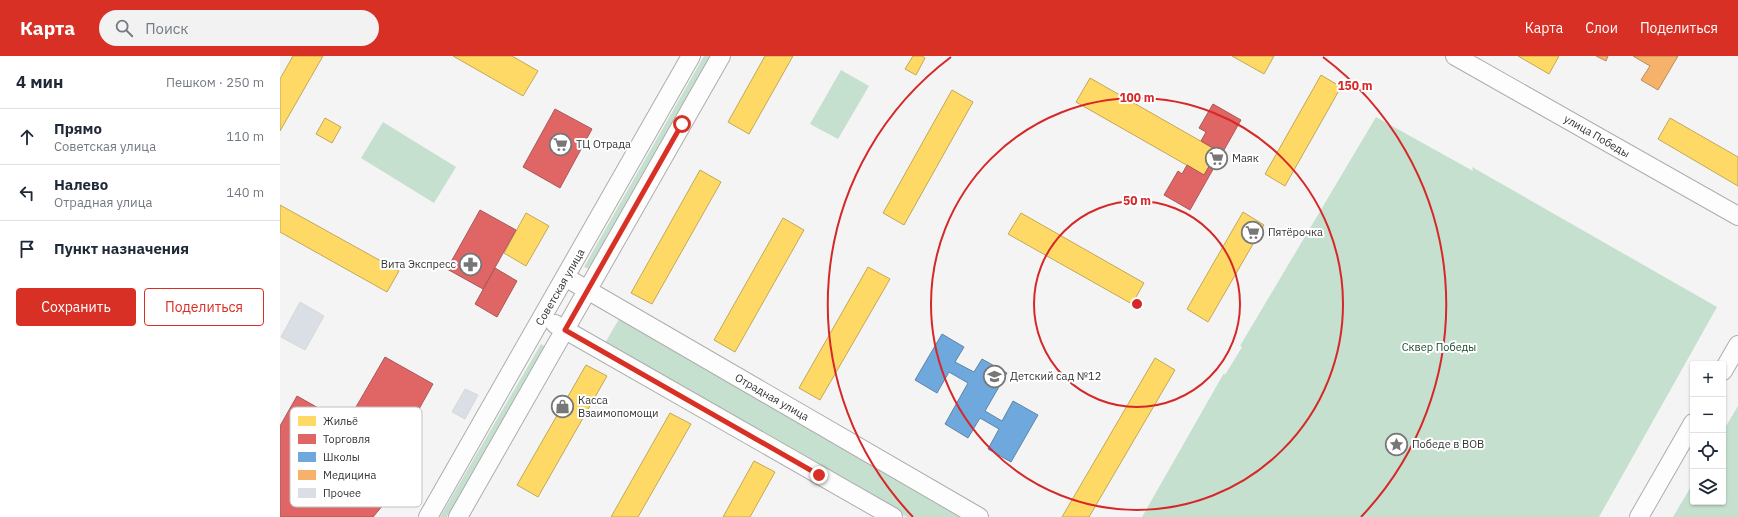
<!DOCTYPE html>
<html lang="ru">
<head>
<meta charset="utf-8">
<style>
  :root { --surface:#fff; --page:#f2f2f3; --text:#1f2937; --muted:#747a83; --line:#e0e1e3; --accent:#d93025 }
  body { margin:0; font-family:"IBM Plex Sans",sans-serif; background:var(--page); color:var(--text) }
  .controls { position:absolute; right:12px; bottom:12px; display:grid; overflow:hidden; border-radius:4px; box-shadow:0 1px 3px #0004 }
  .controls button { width:36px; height:36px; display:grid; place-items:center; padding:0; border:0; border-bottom:1px solid var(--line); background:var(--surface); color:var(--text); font:20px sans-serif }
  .stop { position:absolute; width:12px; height:12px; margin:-9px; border:3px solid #d93025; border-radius:50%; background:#fff }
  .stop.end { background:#d93025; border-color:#fff; box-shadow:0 1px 4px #0008 }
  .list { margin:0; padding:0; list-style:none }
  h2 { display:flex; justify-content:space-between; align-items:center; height:52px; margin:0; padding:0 16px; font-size:17px }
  h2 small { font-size:13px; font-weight:400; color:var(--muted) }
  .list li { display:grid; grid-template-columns:26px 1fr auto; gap:12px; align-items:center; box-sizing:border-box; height:56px; padding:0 16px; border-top:1px solid var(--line) }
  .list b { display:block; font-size:15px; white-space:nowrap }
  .list p { margin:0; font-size:13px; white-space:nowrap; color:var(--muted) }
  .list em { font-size:13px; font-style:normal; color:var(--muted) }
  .actions { display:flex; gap:8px; padding:12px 16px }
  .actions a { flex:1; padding:9px 0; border:1px solid var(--accent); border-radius:4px; text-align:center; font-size:14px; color:var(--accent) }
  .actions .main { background:var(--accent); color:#fff }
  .icon { flex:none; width:22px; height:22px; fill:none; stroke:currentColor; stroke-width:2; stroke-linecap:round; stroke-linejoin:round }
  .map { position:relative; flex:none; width:1458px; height:461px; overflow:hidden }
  header { display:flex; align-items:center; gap:24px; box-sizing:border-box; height:56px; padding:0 20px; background:var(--accent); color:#fff }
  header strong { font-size:19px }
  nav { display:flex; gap:22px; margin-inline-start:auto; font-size:14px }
  .search { width:280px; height:36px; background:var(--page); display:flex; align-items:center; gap:10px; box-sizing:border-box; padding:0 14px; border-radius:22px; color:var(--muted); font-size:15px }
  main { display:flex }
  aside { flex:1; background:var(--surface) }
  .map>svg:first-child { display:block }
  .green { fill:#c5e0ce }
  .homes { fill:#ffd966; stroke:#c2a857 }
  .shops { fill:#e06666; stroke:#ac5757 }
  .schools { fill:#6fa8dc; stroke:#5d85aa }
  .health { fill:#f6b26b; stroke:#bc8c5a }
  .building { fill:#d9dfe4; stroke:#d8d8d8 }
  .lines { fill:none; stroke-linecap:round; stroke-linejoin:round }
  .minor-casing { stroke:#adadad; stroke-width:20 }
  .minor { stroke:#fdfdfd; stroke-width:18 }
  .route { stroke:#d93025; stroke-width:5 }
  .ring { fill:none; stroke:#d62828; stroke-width:2 }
  .labels { text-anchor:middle; stroke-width:4; stroke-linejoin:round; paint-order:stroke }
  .street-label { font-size:11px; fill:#333434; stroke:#fff }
  .poi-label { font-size:11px; fill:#333434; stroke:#fff; text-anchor:start }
  .park-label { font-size:11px; fill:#1a492e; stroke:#fff }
  .key { fill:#fff; stroke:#c2c2c2; stroke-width:1 }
  .key-label { font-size:11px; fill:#333434 }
  .centre { fill:#d62828; stroke:#fff; stroke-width:2 }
  .ring-label { font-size:12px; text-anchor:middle; font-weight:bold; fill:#d62828; stroke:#fff; stroke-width:4; stroke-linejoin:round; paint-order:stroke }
</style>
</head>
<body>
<header>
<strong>Карта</strong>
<div class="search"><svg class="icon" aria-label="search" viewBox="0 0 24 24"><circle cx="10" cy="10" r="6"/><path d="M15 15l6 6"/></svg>Поиск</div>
<nav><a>Карта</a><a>Слои</a><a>Поделиться</a></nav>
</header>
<main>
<aside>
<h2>4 мин<small>Пешком · 250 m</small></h2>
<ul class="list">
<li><svg class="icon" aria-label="ahead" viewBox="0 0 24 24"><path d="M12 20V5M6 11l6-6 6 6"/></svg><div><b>Прямо</b><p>Советская улица</p></div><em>110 m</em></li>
<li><svg class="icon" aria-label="left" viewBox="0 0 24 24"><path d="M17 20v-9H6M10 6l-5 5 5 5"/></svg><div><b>Налево</b><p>Отрадная улица</p></div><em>140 m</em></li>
<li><svg class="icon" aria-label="arrive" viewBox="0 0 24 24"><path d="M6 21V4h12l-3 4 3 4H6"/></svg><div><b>Пункт назначения</b></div></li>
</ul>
<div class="actions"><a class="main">Сохранить</a><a>Поделиться</a></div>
</aside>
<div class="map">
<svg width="1458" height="461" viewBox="0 0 1458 461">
  <rect width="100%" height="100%" fill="#f4f4f4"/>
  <path class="green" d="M424 0H430L309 213 304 211Z
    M561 14 589 30 558 83 530 68Z
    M1096 61 1193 115 1192 111 1437 251 1319 461H862L944 317 945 319 962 291 960 290Z
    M103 66 176 111 154 147 81 102Z
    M339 263 683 461H627L325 287Z
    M261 288 267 292 167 461H160Z
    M1458 350V461H1393L1413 427V446H1443V375Z"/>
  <path class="homes" d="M13 0H43L0 75V23Z
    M173 0H232L258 15 243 40Z
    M485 0H513L469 78 448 66Z
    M633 0H642L645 2 636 19 625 13Z
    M952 0H994L984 18Z
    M1238 0H1279L1269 18Z
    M1041 19 1061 31 1005 130 985 118Z
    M810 22 938 95 924 119 796 46Z
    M672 34 693 46 624 169 603 157Z
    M45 62 61 71 52 87 36 78Z
    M1390 62 1458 101V130L1378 83Z
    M420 114 441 126 372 248 351 237Z
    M0 149 119 215 107 236 0 176Z
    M963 156 984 169 928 266 907 253Z
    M246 157 269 170 246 210 224 197Z
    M741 157 864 227 852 248 728 178Z
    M503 162 524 174 455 296 434 284Z
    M588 211 610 223 540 344 519 332Z
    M875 302 895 314 809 461H782Z
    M306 309 327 320 258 441 237 429Z
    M390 357 411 368 358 461H331Z
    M474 405 495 416 470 461H443Z"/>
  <path class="shops" d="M933 48 961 64 910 154 884 139 898 115 902 118 907 109 924 119 938 95 921 85 926 76 919 72Z
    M275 53 312 73 280 132 243 111Z
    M200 154 236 174 203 233 167 213Z
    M215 212 237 225 217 261 195 248Z
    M105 301 153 328 125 378 76 351Z
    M17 340 113 394 101 417 105 440 103 449 93 461H0V370Z"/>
  <path class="schools" d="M662 278 684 291 675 306 694 316 702 303 727 317 705 355 722 365 733 345 758 359 731 406 708 393 719 373 700 362 688 382 665 368 688 327 669 316 657 337 635 324Z"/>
  <path class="health" d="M1316 0H1328L1326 5Z
    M1353 0H1398L1378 34 1361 24 1370 10Z"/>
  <path class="building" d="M20 246 44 260 25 294 1 281Z
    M185 333 198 339 185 363 172 356Z"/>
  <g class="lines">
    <defs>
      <path id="minor" d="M1175 0 1458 160
        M285 221 699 461
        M275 268 613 461
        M1443 315 1458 289
        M148 461 411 0
        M178 461 441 0
        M1359 461 1413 367"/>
    </defs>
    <use href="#minor" class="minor-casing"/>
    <use href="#minor" class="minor"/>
  </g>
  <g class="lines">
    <path class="route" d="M402 68 285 274 539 419"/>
  </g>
  <g class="ring">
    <circle cx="857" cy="248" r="103"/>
    <circle cx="857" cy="248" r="206"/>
    <path d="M633 461A309 309 0 0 1 671 1M1043 1A309 309 0 0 1 1081 461"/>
  </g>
  <defs>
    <symbol id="supermarket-ring" viewBox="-11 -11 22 22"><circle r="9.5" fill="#fff" stroke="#777" stroke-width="1.5"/><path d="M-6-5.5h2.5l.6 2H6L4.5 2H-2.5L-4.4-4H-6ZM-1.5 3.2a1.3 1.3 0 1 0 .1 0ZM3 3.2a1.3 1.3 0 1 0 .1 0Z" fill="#777"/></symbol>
    <symbol id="pharmacy-ring" viewBox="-11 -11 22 22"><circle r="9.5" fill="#fff" stroke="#777" stroke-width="1.5"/><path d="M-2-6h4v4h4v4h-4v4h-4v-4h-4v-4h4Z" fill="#777"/></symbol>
    <symbol id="school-ring" viewBox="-11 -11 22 22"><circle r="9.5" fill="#fff" stroke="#777" stroke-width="1.5"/><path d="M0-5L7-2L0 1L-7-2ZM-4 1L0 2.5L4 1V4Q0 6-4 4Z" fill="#777"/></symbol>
    <symbol id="shop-ring" viewBox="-11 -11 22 22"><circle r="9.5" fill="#fff" stroke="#777" stroke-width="1.5"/><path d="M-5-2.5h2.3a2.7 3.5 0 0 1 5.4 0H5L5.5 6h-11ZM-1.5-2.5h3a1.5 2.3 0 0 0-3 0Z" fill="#777"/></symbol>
    <symbol id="sight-ring" viewBox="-11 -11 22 22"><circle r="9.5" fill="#fff" stroke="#777" stroke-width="1.5"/><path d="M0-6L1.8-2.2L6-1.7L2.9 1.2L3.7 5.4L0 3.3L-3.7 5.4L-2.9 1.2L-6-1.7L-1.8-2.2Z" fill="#777"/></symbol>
  </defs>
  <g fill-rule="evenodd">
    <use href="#supermarket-ring" x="268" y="76" width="25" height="25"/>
    <use href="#supermarket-ring" x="924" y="90" width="25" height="25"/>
    <use href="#supermarket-ring" x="960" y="164" width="25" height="25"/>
    <use href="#pharmacy-ring" x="178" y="196" width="25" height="25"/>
    <use href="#school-ring" x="702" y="308" width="25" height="25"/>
    <use href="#shop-ring" x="270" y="338" width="25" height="25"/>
    <use href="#sight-ring" x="1104" y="376" width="25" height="25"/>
  </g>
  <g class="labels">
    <g class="street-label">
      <text transform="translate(1317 80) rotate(30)" y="4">улица Победы</text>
      <text transform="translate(280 231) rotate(-60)" y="4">Советская улица</text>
      <text transform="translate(492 341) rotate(30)" y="4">Отрадная улица</text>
    </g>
    <g class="poi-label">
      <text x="296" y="92">ТЦ Отрада</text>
      <text x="952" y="106">Маяк</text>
      <text x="988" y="180">Пятёрочка</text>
      <text x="176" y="212" text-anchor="end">Вита Экспресс</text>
      <text x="730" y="324">Детский сад №12</text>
      <text x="298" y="348">Касса<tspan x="298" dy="13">Взаимопомощи</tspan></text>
      <text x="1132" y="392">Победе в ВОВ</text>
    </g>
    <g class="park-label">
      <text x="1159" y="295">Сквер Победы</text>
    </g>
  </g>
  <rect x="10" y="351" width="132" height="100" rx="6" class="key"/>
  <rect x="18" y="360" width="18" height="10" fill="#ffd966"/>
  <rect x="18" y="378" width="18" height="10" fill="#e06666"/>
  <rect x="18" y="396" width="18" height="10" fill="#6fa8dc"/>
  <rect x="18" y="414" width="18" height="10" fill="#f6b26b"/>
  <rect x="18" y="432" width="18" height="10" fill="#d9dfe4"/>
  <g class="key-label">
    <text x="43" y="369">Жильё</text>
    <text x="43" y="387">Торговля</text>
    <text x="43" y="405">Школы</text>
    <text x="43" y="423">Медицина</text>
    <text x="43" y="441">Прочее</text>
  </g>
  <circle cx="857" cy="248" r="6" class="centre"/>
  <g class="ring-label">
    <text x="1075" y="34">150 m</text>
    <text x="857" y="46">100 m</text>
    <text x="857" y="149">50 m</text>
  </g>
</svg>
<div class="controls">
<button>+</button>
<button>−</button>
<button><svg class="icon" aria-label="locate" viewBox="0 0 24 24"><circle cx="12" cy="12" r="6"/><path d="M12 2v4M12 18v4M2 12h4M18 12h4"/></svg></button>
<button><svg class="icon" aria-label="layers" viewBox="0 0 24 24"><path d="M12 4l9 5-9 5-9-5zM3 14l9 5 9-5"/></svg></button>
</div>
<div class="stop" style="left:402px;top:68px"></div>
<div class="stop end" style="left:539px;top:419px"></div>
</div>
</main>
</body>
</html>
